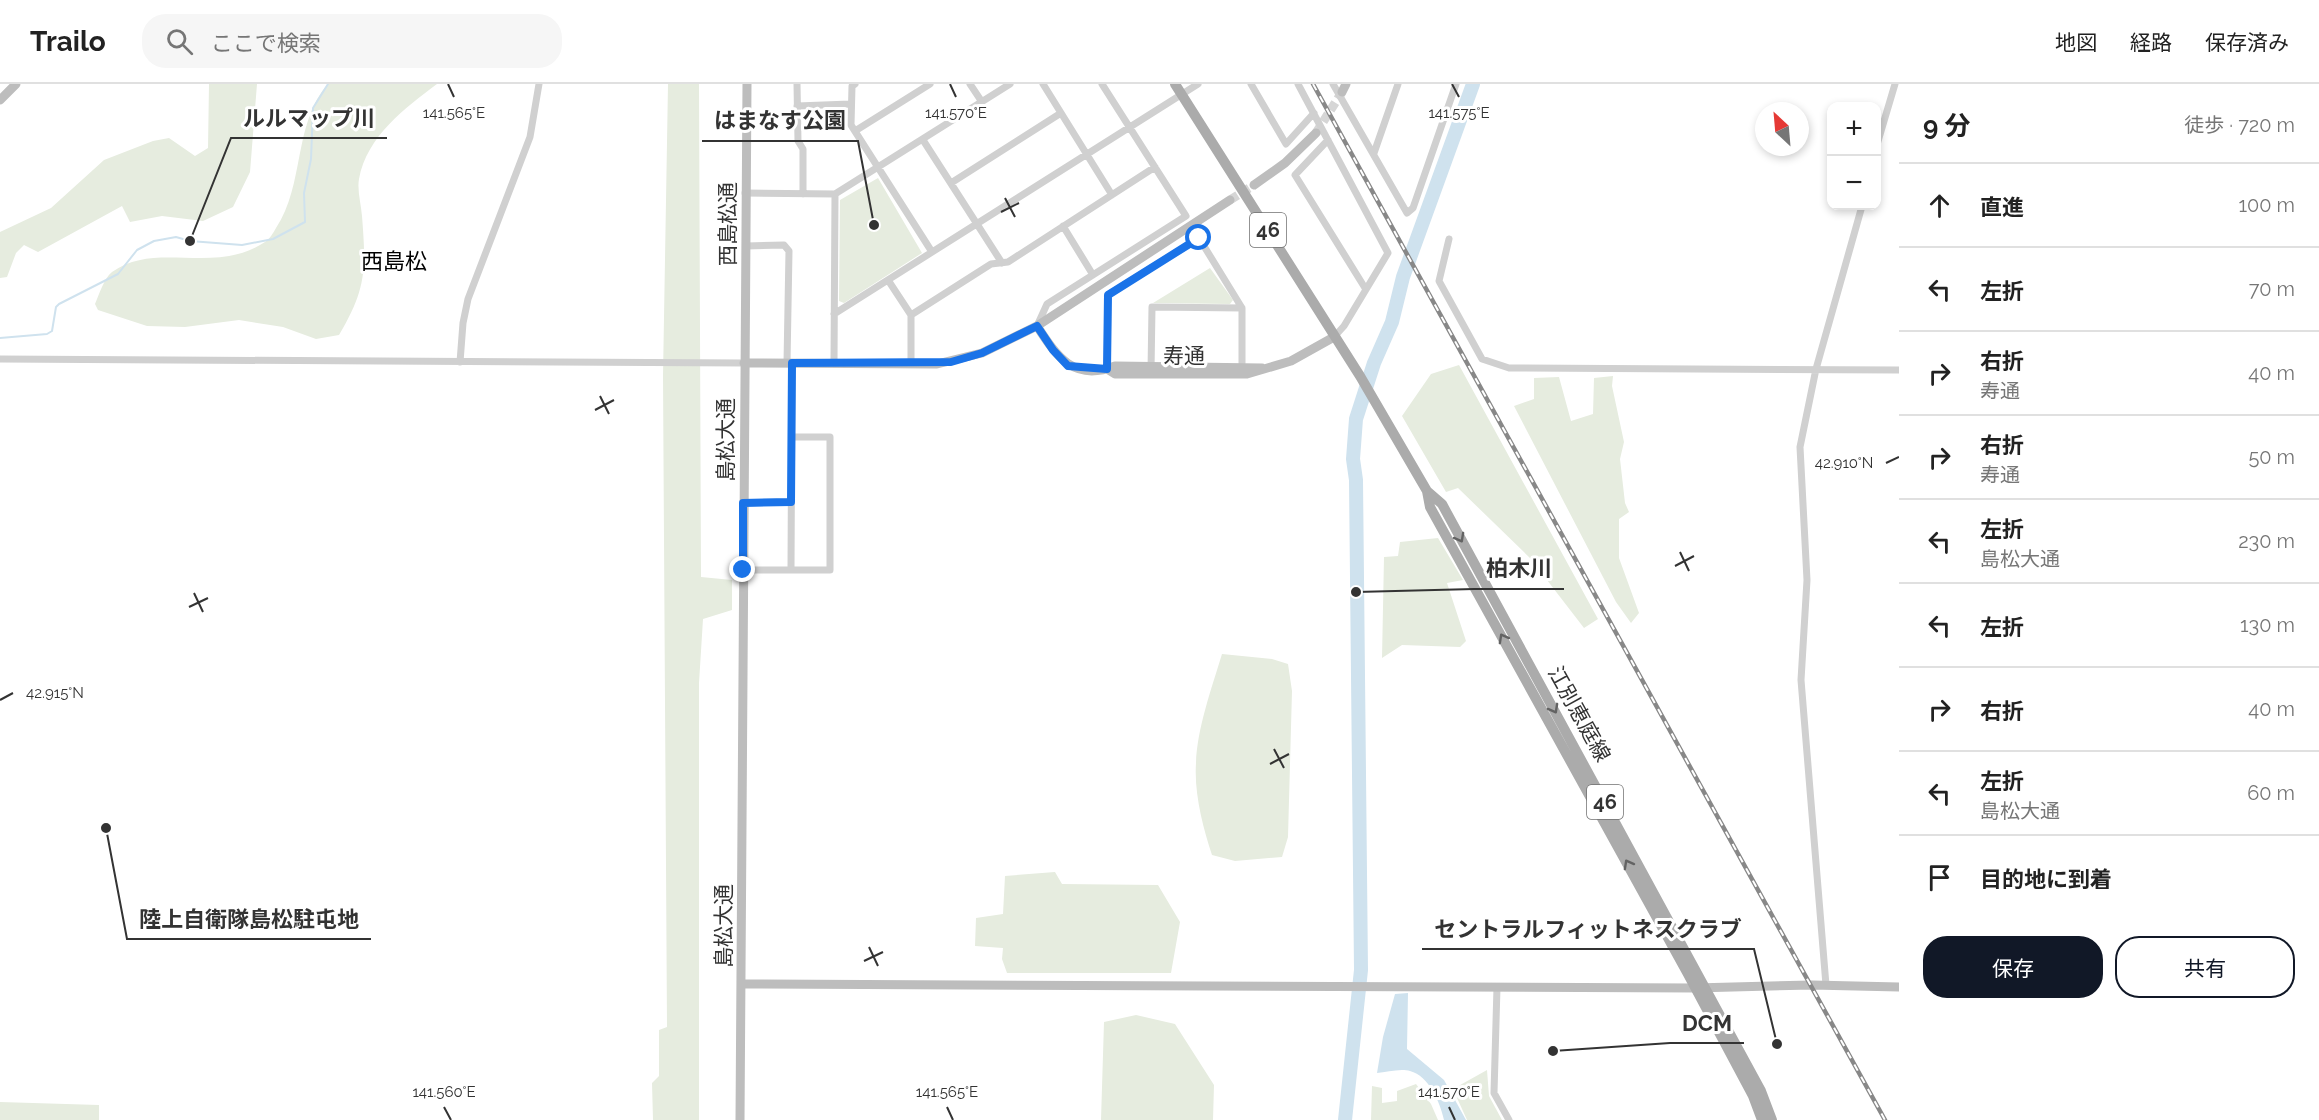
<!DOCTYPE html>
<html lang="ja">
<head>
<meta charset="utf-8">
<style>
  :root { --surface:#fff; --page:#f6f6f6; --text:#222; --muted:#767676; --line:#e0e0e0; --accent:#111827 }
  body { margin:0; font-family:Raleway,"Noto Sans JP",sans-serif; background:var(--page); color:var(--text) }
  .controls { position:absolute; right:18px; top:18px; display:grid; overflow:hidden; border-radius:12px; box-shadow:0 3px 9px #0003 }
  .controls button { width:54px; height:54px; display:grid; place-items:center; padding:0; border:0; border-bottom:2px solid var(--line); background:var(--surface); color:var(--text); font:30px sans-serif }
  .compass { position:absolute; left:1755px; top:18px; width:54px; height:54px; border-radius:50%; background:var(--surface); box-shadow:0 3px 9px #0003; rotate:334deg }
  .stop { position:absolute; width:18px; height:18px; margin:-14px; border:4px solid #1a73e8; border-radius:50%; background:#fff }
  .stop.end { background:#1a73e8; border-color:#fff; box-shadow:0 2px 6px #0008 }
  .list { margin:0; padding:0; list-style:none }
  h2 { display:flex; justify-content:space-between; align-items:center; height:78px; margin:0; padding:0 24px; font-size:26px }
  h2 small { font-size:20px; font-weight:400; color:var(--muted) }
  .list li { display:grid; grid-template-columns:39px 1fr auto; gap:18px; align-items:center; box-sizing:border-box; height:84px; padding:0 24px; border-top:2px solid var(--line) }
  .list b { display:block; font-size:22px; white-space:nowrap }
  .list p { margin:0; font-size:20px; white-space:nowrap; color:var(--muted) }
  .list em { font-size:20px; font-style:normal; color:var(--muted) }
  .actions { display:flex; gap:12px; padding:18px 24px }
  .actions a { flex:1; padding:14px 0; border:2px solid var(--accent); border-radius:24px; text-align:center; font-size:21px; color:var(--accent) }
  .actions .main { background:var(--accent); color:#fff }
  .icon { flex:none; width:33px; height:33px; fill:none; stroke:currentColor; stroke-width:2; stroke-linecap:round; stroke-linejoin:round }
  .map { position:relative; flex:none; width:1899px; height:1036px; overflow:hidden }
  header { display:flex; align-items:center; gap:36px; box-sizing:border-box; height:84px; padding:0 30px; background:var(--surface); border-bottom:2px solid var(--line) }
  header strong { font-size:28px }
  nav { display:flex; gap:33px; margin-inline-start:auto; font-size:21px }
  .search { width:420px; height:54px; background:var(--page); display:flex; align-items:center; gap:15px; box-sizing:border-box; padding:0 21px; border-radius:24px; color:var(--muted); font-size:22px }
  main { display:flex }
  aside { flex:1; background:var(--surface) }
  .map>svg:first-child { display:block }
  .green { fill:#e6ecdf }
  .water { fill:#cfe2ee }
  .lines { fill:none; stroke-linecap:round; stroke-linejoin:round }
  .stream { stroke:#cfe2ee; stroke-width:2 }
  .river { stroke:#cfe2ee; stroke-width:14 }
  .secondary-tunnel { stroke:#d6d6d6; stroke-width:9; stroke-dasharray:9 4.5; stroke-linecap:butt }
  .street { stroke:#d0d0d0; stroke-width:7 }
  .secondary { stroke:#bdbdbd; stroke-width:9 }
  .primary { stroke:#ababab; stroke-width:10 }
  .rail-casing { stroke:#888; stroke-width:4.5 }
  .rail { stroke:#fff; stroke-width:2; stroke-dasharray:7; stroke-linecap:butt }
  .oneway { stroke:#636363 }
  .route { stroke:#1a73e8; stroke-width:8 }
  .ticks { fill:none; stroke:#333; stroke-width:2 }
  .labels { text-anchor:middle; stroke-width:6; stroke-linejoin:round; paint-order:stroke }
  .shield { fill:#fff; stroke:#707070; stroke-width:1.5 }
  .shield-label { font-size:20px; font-weight:bold; fill:#333 }
  .street-label { font-size:21px; fill:#333; stroke:#fff }
  .neighbourhood-label { font-size:22px; fill:#000; stroke:#fff }
  .ticks-label { font-size:15px; text-anchor:middle; fill:#333; stroke:#fff; stroke-width:6; stroke-linejoin:round; paint-order:stroke }
  .leader { fill:none; stroke:#333; stroke-width:2 }
  .callout-dot { fill:#333; stroke:#fff; stroke-width:2 }
  .callout-label { font-size:22px; text-anchor:middle; font-weight:bold; fill:#333; stroke:#fff; stroke-width:6; stroke-linejoin:round; paint-order:stroke }
</style>
</head>
<body>
<header>
<strong>Trailo</strong>
<div class="search"><svg class="icon" aria-label="search" viewBox="0 0 24 24"><circle cx="10" cy="10" r="6"/><path d="M15 15l6 6"/></svg>ここで検索</div>
<nav><a>地図</a><a>経路</a><a>保存済み</a></nav>
</header>
<main>
<div class="map">
<svg width="1899" height="1036" viewBox="0 0 1899 1036">
  <rect width="100%" height="100%" fill="#fff"/>
  <path class="green" d="M209 0H257L250 88 233 123 203 137 162 132 130 138 122 122 38 168 24 161 16 169 7 193 0 194V148L51 124 104 76 153 57 169 54 195 72 208 64Z
    M328 0H437C405 24 367 52 359 95 357 106 361 120 362 132 366 184 367 204 339 251L316 255 283 243 239 236 185 243 147 242 98 226 95 220C99 211 104 194 112 188 156 156 214 192 265 158 270 155 273 149 276 144 305 101 293 39 328 0Z
    M668 0H699L701 493 732 496V526L703 535 699 599V1036H653L652 999 659 992V946L667 943 663 292Z
    M878 94 922 169 844 219 839 217 840 116Z
    M1210 184 1233 216 1230 220 1153 219Z
    M1459 281 1598 535 1584 544 1530 474 1458 404 1446 408 1402 332 1431 290Z
    M1613 292 1612 302 1624 358 1620 375 1625 419 1629 428 1619 435V474L1639 529 1631 539 1616 518 1514 322 1534 315V294L1559 293 1571 337 1593 330 1594 294Z
    M1438 454 1463 496 1447 499 1466 557 1460 563 1402 561 1382 574 1384 473 1398 472 1400 458Z
    M1222 570 1272 575 1288 580 1292 607 1288 753 1282 773 1235 777 1212 771C1203 743 1194 710 1196 679 1197 645 1212 603 1222 570Z
    M1055 788 1062 800 1158 801 1180 838 1171 889H1007L1002 875 1003 864 975 862 976 834 1003 830 1005 792Z
    M1136 931 1175 940 1214 1001 1213 1036H1101L1104 938Z
    M1487 986 1489 1012 1502 1036H1467L1453 1005Z
    M1416 1000 1431 1020 1438 1036H1371L1372 1002 1382 1004V1019L1397 1017V1007Z
    M0 1018 99 1021V1036H0Z"/>
  <path class="water" d="M1408 909 1407 965 1444 996 1466 1036H1444C1440 1018 1429 992 1410 987 1401 984 1387 988 1377 989L1383 953 1395 910Z"/>
  <g class="lines">
    <path class="stream" d="M0 254 47 250 52 247 56 223 59 220 118 190 137 166 154 157 176 153 190 157 242 161 273 155 305 138 304 109 311 75 313 24 328 0"/>
    <path class="river" d="M1345 1036 1361 886 1356 396 1353 375 1356 335 1374 279 1392 238 1403 193 1473 0"/>
    <path class="secondary-tunnel" d="M1316 49 1342 8
      M1230 116 1254 101"/>
    <path class="street" d="M797 0 798 57 803 65V110
      M855 0 852 2 851 41 932 168
      M970 0 982 18
      M1043 0 1112 111
      M1251 0 1286 60 1314 29
      M1298 0 1388 169 1344 242 1334 253
      M1333 0 1407 129 1413 124 1456 0
      M797 22 850 20
      M855 47 930 0
      M923 56 1002 179
      M1328 56 1295 91 1365 204
      M1876 64 1895 0
      M1374 69 1398 0
      M951 99 1061 29
      M745 109 835 110 1010 0
      M1063 142 1093 191
      M1449 155 1439 197 1482 275 1509 284 1899 286
      M746 162 784 161 789 167 787 279
      M888 196 911 231
      M834 230 1198 0
      M1037 242 1047 220 1186 132 1102 0
      M0 275 744 279
      M460 278 463 239 468 215 530 53 539 0
      M834 280 835 110
      M911 280V231L991 180 1008 178 1155 83
      M1107 285 1108 211 1199 154 1242 224V287
      M1151 287 1152 223 1242 224
      M743 419 791 418
      M791 485 792 279
      M743 486H830V353H792
      M1826 901 1801 596 1807 496 1800 363 1816 285 1862 122
      M1497 903 1494 1009 1509 1036"/>
    <path class="secondary" d="M1342 8 1346 0
      M0 16 16 0
      M1254 101 1285 79 1316 49
      M1037 242C1057 273 1074 298 1115 282L1262 284
      M744 279 937 280 982 269 1037 242 1230 116
      M1107 285 1115 290H1247L1291 277 1334 253
      M741 900 1695 904 1812 901 1899 903
      M740 1036 747 0"/>
    <path class="primary" d="M1175 0 1360 292 1427 407 1442 420 1761 1007 1772 1036
      M1427 407 1430 423 1688 890 1753 1012 1762 1036"/>
    <defs>
      <path id="rail" d="M1313 0 1885 1036"/>
    </defs>
    <use href="#rail" class="rail-casing"/>
    <use href="#rail" class="rail"/>
  </g>
  <defs><path id="oneway-chevron" d="M-2-3.5L2.5 0L-2 3.5" fill="none" stroke-width="1.6" stroke-linecap="round" stroke-linejoin="round" transform="scale(1.5)"/></defs>
  <g class="oneway">
    <use href="#oneway-chevron" transform="translate(1460 454) rotate(61)"/>
    <use href="#oneway-chevron" transform="translate(1503 554) rotate(-119)"/>
    <use href="#oneway-chevron" transform="translate(1554 625) rotate(61)"/>
    <use href="#oneway-chevron" transform="translate(1628 780) rotate(-119)"/>
  </g>
  <g class="lines">
    <path class="route" d="M743 486V419L791 418 792 279 951 278 982 269 1037 242 1053 266 1068 282 1107 285 1108 211 1199 154"/>
  </g>
  <path class="ticks" d="M448 0 454 13M950 0 956 13M1452 0 1459 13M1005 114 1015 133M1001 128 1019 119M600 312 609 330M595 326 614 316M1886 379 1899 373M1680 468 1689 487M1675 482 1694 472M194 509 203 528M189 523 208 514M0 616 13 609M1274 665 1284 684M1270 680 1289 670M869 863 878 882M864 877 883 868M444 1023 451 1036M947 1023 953 1036M1449 1023 1455 1036"/>
  <g class="labels">
    <g class="shield">
      <rect x="1250" y="129" width="36" height="34" rx="4.5"/>
      <rect x="1587" y="701" width="36" height="34" rx="4.5"/>
    </g>
    <g class="shield-label">
      <text x="1268" y="153">46</text>
      <text x="1605" y="725">46</text>
    </g>
    <g class="street-label">
      <text transform="translate(728 140) rotate(-90)" y="7">西島松通</text>
      <text x="1184" y="279">寿通</text>
      <text transform="translate(726 356) rotate(-90)" y="7">島松大通</text>
      <text transform="translate(1579 630) rotate(61)" y="7">江別恵庭線</text>
      <text transform="translate(724 842) rotate(-90)" y="7">島松大通</text>
    </g>
    <g class="neighbourhood-label">
      <text x="394" y="185">西島松</text>
    </g>
  </g>
  <g class="ticks-label">
    <text x="454" y="34">141.565°E</text>
    <text x="956" y="34">141.570°E</text>
    <text x="1459" y="34">141.575°E</text>
    <text x="1844" y="384">42.910°N</text>
    <text x="55" y="614">42.915°N</text>
    <text x="444" y="1013">141.560°E</text>
    <text x="947" y="1013">141.565°E</text>
    <text x="1449" y="1013">141.570°E</text>
  </g>
  <path class="leader" d="M190 157L231 54H387M874 141L858 57H702M1356 508L1474 505H1564M106 744L127 855H371M1777 960L1754 865H1422M1553 967L1670 959H1744"/>
  <g class="callout-dot">
    <circle cx="190" cy="157" r="6"/>
    <circle cx="874" cy="141" r="6"/>
    <circle cx="1356" cy="508" r="6"/>
    <circle cx="106" cy="744" r="6"/>
    <circle cx="1777" cy="960" r="6"/>
    <circle cx="1553" cy="967" r="6"/>
  </g>
  <g class="callout-label">
    <text x="309" y="42">ルルマップ川</text>
    <text x="780" y="44">はまなす公園</text>
    <text x="1519" y="492">柏木川</text>
    <text x="249" y="843">陸上自衛隊島松駐屯地</text>
    <text x="1588" y="853">セントラルフィットネスクラブ</text>
    <text x="1707" y="947">DCM</text>
  </g>
</svg>
<div class="controls">
<button>+</button>
<button>−</button>
</div>
<svg class="compass" viewBox="-18 -18 36 36"><path d="M0-13l5 13h-10z" fill="#e53935"/><path d="M0 13l5-13h-10z" fill="#767676"/></svg>
<div class="stop" style="left:1199px;top:154px"></div>
<div class="stop end" style="left:743px;top:486px"></div>
</div>
<aside>
<h2>9 分<small>徒歩 · 720 m</small></h2>
<ul class="list">
<li><svg class="icon" aria-label="ahead" viewBox="0 0 24 24"><path d="M12 20V5M6 11l6-6 6 6"/></svg><div><b>直進</b></div><em>100 m</em></li>
<li><svg class="icon" aria-label="left" viewBox="0 0 24 24"><path d="M17 20v-9H6M10 6l-5 5 5 5"/></svg><div><b>左折</b></div><em>70 m</em></li>
<li><svg class="icon" aria-label="right" viewBox="0 0 24 24"><path d="M7 20v-9h11M14 6l5 5-5 5"/></svg><div><b>右折</b><p>寿通</p></div><em>40 m</em></li>
<li><svg class="icon" aria-label="right" viewBox="0 0 24 24"><path d="M7 20v-9h11M14 6l5 5-5 5"/></svg><div><b>右折</b><p>寿通</p></div><em>50 m</em></li>
<li><svg class="icon" aria-label="left" viewBox="0 0 24 24"><path d="M17 20v-9H6M10 6l-5 5 5 5"/></svg><div><b>左折</b><p>島松大通</p></div><em>230 m</em></li>
<li><svg class="icon" aria-label="left" viewBox="0 0 24 24"><path d="M17 20v-9H6M10 6l-5 5 5 5"/></svg><div><b>左折</b></div><em>130 m</em></li>
<li><svg class="icon" aria-label="right" viewBox="0 0 24 24"><path d="M7 20v-9h11M14 6l5 5-5 5"/></svg><div><b>右折</b></div><em>40 m</em></li>
<li><svg class="icon" aria-label="left" viewBox="0 0 24 24"><path d="M17 20v-9H6M10 6l-5 5 5 5"/></svg><div><b>左折</b><p>島松大通</p></div><em>60 m</em></li>
<li><svg class="icon" aria-label="arrive" viewBox="0 0 24 24"><path d="M6 21V4h12l-3 4 3 4H6"/></svg><div><b>目的地に到着</b></div></li>
</ul>
<div class="actions"><a class="main">保存</a><a>共有</a></div>
</aside>
</main>
</body>
</html>
